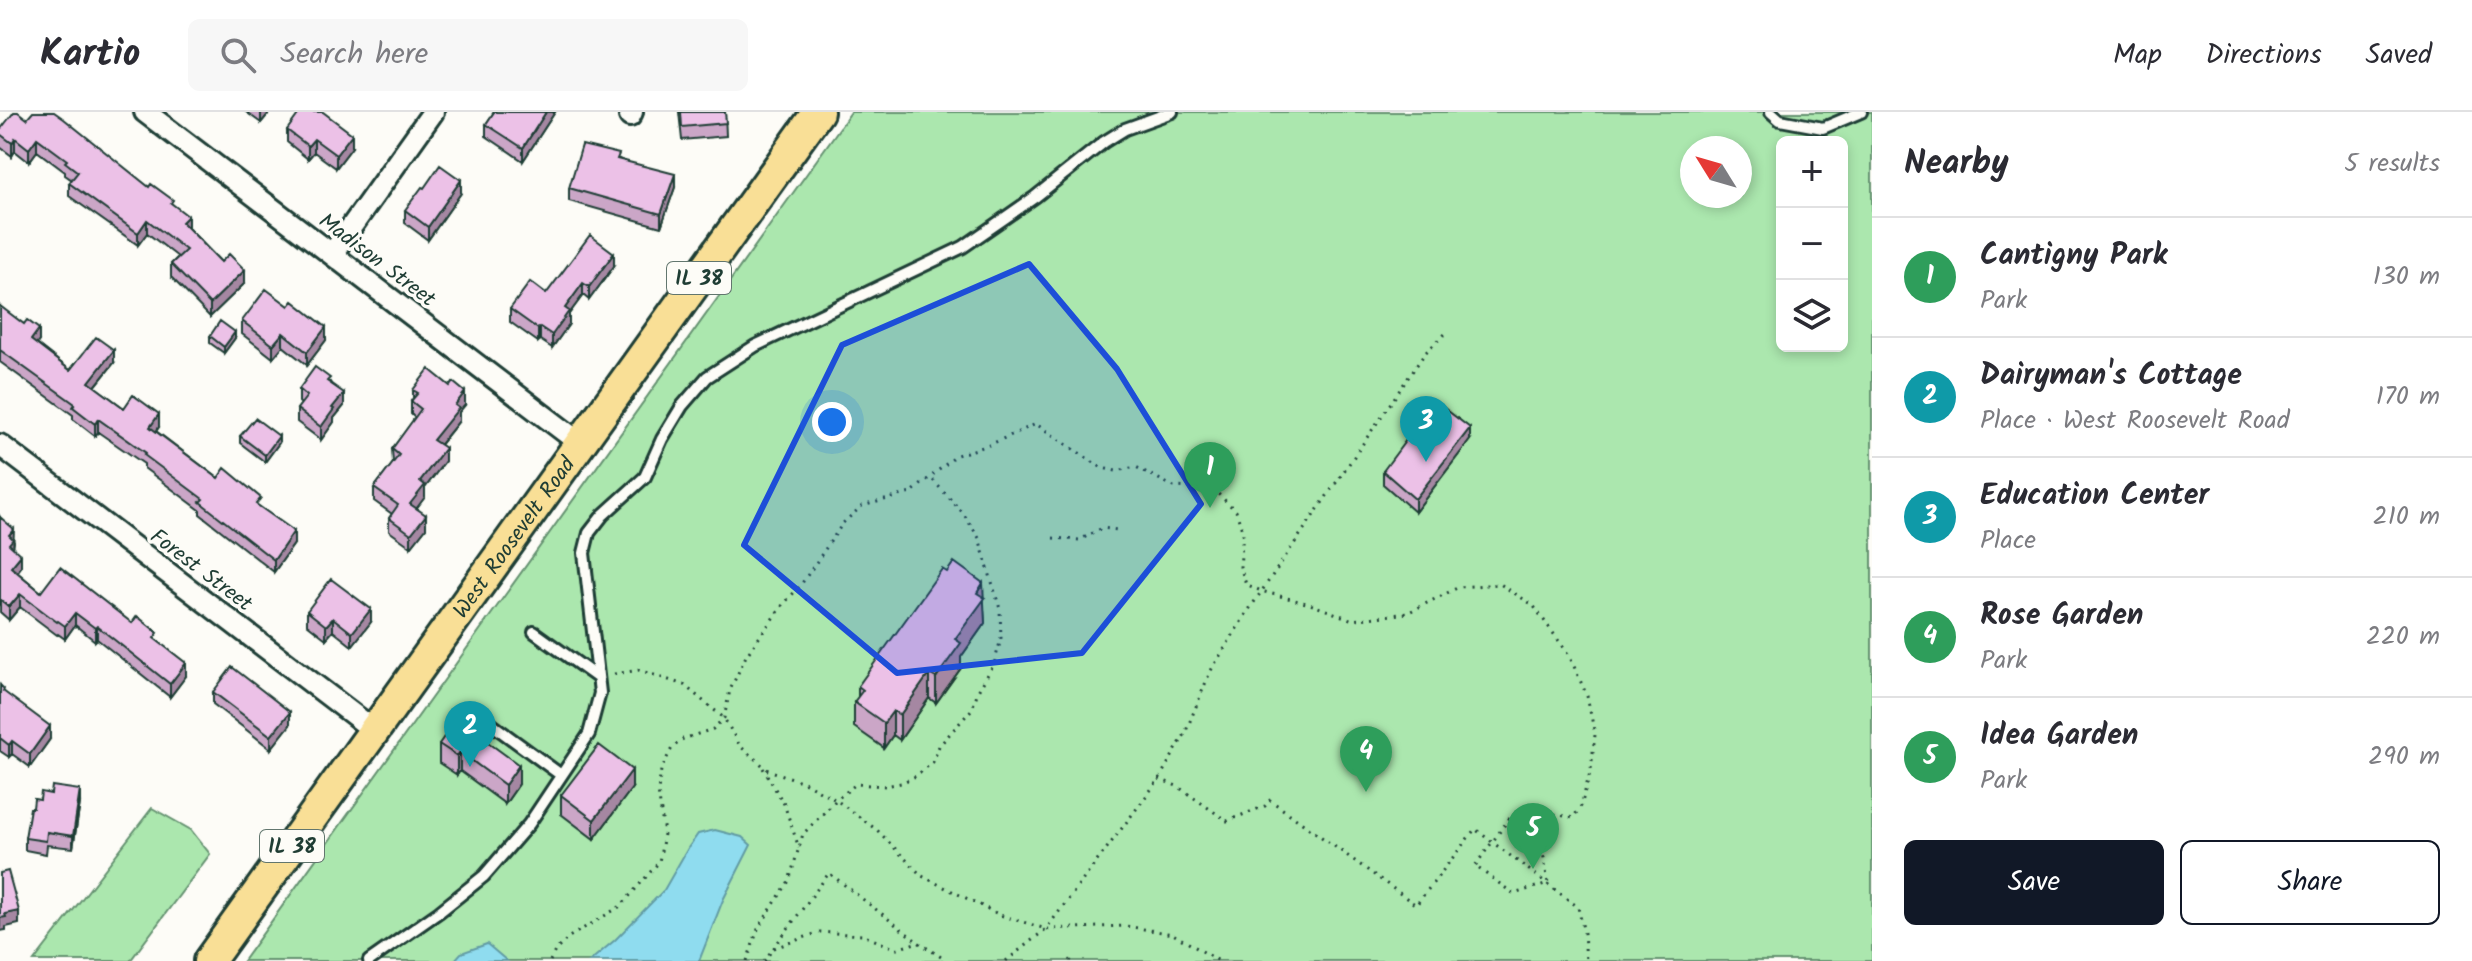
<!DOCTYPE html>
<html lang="en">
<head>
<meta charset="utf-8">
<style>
  :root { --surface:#fff; --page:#f7f7f7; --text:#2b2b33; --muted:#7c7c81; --line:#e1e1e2; --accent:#111827 }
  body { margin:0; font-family:Kalam,sans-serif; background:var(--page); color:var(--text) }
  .controls { position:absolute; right:24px; top:24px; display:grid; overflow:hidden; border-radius:12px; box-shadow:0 4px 12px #0003 }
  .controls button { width:72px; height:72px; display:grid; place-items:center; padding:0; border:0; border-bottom:2px solid var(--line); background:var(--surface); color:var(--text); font:40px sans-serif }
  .compass { position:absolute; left:1680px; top:24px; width:72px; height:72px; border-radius:50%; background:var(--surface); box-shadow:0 4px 12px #0003; rotate:307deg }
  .you { position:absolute; left:832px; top:310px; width:28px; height:28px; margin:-20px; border:6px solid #fff; border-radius:50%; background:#1a73e8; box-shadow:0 0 0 12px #1a73e833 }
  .badge { display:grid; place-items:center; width:52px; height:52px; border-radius:50%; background:var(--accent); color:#fff; font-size:26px; font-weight:700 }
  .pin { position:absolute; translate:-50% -66px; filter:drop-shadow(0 2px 4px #0008) }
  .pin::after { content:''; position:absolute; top:42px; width:28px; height:24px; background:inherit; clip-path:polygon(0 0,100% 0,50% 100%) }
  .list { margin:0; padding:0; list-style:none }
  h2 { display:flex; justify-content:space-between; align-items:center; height:104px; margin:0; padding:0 32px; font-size:34px }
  h2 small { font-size:26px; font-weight:400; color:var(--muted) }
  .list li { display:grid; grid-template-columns:52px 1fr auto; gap:24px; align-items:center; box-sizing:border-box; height:120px; padding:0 32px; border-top:2px solid var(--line) }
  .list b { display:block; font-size:30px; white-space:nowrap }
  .list p { margin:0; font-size:26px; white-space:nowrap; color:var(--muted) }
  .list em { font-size:26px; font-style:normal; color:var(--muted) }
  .actions { display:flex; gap:16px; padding:24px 32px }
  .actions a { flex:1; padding:18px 0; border:2px solid var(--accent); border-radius:12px; text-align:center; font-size:28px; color:var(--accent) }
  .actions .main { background:var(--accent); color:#fff }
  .icon { flex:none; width:44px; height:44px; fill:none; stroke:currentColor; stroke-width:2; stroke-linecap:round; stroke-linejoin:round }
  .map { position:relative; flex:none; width:1872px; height:849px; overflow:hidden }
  header { display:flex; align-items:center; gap:48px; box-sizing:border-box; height:112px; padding:0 40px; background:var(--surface); border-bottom:2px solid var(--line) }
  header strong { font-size:38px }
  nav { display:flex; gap:44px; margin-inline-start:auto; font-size:28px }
  .search { width:560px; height:72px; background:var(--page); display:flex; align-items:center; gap:20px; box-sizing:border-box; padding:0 28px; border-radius:12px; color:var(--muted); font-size:30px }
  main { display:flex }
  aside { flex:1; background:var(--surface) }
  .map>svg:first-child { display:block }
  .green { fill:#abe7ae; stroke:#659271; stroke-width:2; fill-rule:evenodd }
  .water { fill:#8fdcef; stroke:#629ca4; stroke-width:2 }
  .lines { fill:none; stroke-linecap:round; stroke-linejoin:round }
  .lane-casing { stroke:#1f3d34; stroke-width:16 }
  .street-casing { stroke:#1f3d34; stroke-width:26 }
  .primary-casing { stroke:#1f3d34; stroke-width:36 }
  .path { stroke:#1f3d34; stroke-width:3; stroke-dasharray:2 6; stroke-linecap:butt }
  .lane { stroke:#fdfcf7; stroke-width:10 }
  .street { stroke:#fdfcf7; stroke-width:20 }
  .primary { stroke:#f9df96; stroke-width:30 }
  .wall { fill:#cba6c7; stroke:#1f3d34; stroke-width:2 }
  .shaded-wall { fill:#a587a2; stroke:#1f3d34; stroke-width:2 }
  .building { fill:#ecc1e7; stroke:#1f3d34; stroke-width:2 }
  .marked { fill:#1d4ed8; fill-opacity:0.2; stroke:#1d4ed8; stroke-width:6; stroke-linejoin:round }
  .labels { text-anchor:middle; stroke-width:7; stroke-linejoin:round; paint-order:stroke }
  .shield { fill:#fdfcf7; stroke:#62766e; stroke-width:2 }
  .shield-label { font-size:20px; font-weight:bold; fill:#1f3d34 }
  .street-label { font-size:22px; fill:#1f3d34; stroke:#fdfcf7 }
</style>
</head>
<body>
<header>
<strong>Kartio</strong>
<div class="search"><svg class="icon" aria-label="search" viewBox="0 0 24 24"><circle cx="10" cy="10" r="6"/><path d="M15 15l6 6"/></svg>Search here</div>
<nav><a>Map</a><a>Directions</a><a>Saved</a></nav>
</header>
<main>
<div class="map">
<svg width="1872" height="849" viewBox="0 0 1872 849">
  <rect width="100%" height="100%" fill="#fdfcf7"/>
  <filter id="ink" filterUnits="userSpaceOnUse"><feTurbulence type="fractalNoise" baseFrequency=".0125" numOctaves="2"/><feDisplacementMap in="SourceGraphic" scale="16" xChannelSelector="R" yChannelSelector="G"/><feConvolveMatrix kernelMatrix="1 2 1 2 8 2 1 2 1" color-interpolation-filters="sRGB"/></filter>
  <g filter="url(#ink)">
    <path class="green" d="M851 0H1872V849H243ZM1782 30H1842V234H1782ZM1692 36H1740V84H1692Z
      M152 696 191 718 210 742 130 849H34Z"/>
    <path class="water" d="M715 718 742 725 751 733 723 788 699 849H590L615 828 664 778 688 736 698 722Z
      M487 832 507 849H454L461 841Z"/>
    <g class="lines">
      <defs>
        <path id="lane" d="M1771 0 1780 8 1823 16 1861 0
          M534 520 598 566
          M475 600 561 663
          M369 849 439 800 484 764 529 712 589 622 600 581 584 441 589 421 603 403 645 365 662 327 682 294 707 265 755 234 963 135 1035 85 1104 30 1125 17 1172 0"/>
        <path id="street" d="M145 0 581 332
          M630 4 632 0
          M332 142 433 0
          M0 333 375 619"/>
        <g id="primary">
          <path id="s1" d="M209 849 818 0"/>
        </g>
      </defs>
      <use href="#lane" class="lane-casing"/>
      <use href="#street" class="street-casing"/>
      <use href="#primary" class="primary-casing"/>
      <path class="path" d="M1053 426 1080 428 1102 416 1118 418
        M614 562 639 558 684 573 724 606 740 634 768 658 804 670 836 688 877 718 922 764 1000 803 1046 817 1126 814 1173 822 1219 849
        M763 656 784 692 799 736
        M1159 667 1177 674 1227 709 1265 694 1270 688 1416 793 1475 717 1578 795 1584 821 1586 849
        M774 836 820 820 862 823 897 837 918 830 941 845 939 849
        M550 849 555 839 569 825 621 794 659 750 664 722 658 679 661 658 672 636 683 627 713 617 724 606 730 578 746 544 781 495 800 474 843 411 862 394 911 381 957 343 989 333 1036 312 1102 356 1116 359 1136 355 1174 375 1213 377 1236 399 1243 421 1240 455 1246 472 1261 479 1310 492 1353 508 1407 501 1459 475 1500 472 1533 493 1569 543 1587 584 1595 623 1591 657 1581 694 1573 706 1550 701 1511 704 1475 754 1514 782 1548 771 1537 702
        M747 849 758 817 789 769 803 722 836 688 856 672 885 674 901 671 916 664 933 650 939 634 972 597 978 579 994 552 1001 527 1000 497 979 426 963 401 931 366
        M764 849 829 761 918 830
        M1006 849 1046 817 1159 667 1184 624 1210 560 1246 502 1425 241 1446 221
        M1070 849 1074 844"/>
      <use href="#lane" class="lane"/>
      <use href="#street" class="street"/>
      <use href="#primary" class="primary"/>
    </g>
    <path class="wall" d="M246 0H270L261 11Z
      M494 0H555L523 49 486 24V12Z
      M679 0H725L726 24 682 28Z
      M27 7 149 75 173 93 188 116 221 150 245 171 210 205 171 165V152L178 145 147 121 138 133 69 84V71L72 68 65 63V60L37 39 29 50 15 39 12 44 0 35V18Z
      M287 18 352 35 336 56 314 40 308 47 287 30Z
      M619 47 675 75 661 115 569 89V76Z
      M424 76 461 81 428 128 405 111V98Z
      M614 154 589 188 583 183 569 202V212L552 236 540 228 538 230 510 210V197Z
      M0 194 39 229 37 232 70 258 114 251 95 275 124 296 159 315 156 319 218 366 261 396 294 432 274 460 200 402V398L144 356V352L98 320 95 324 73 307V303L0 250Z
      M289 194 326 228 307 253 283 234 273 246 242 222V209Z
      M210 224 235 226 224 241 210 231Z
      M330 270 344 294 334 306V310L321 328 297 310V297L301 292 299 290V277Z
      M413 278 465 293 459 300V309L440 333 445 349 425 376V385L416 396 426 416 411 435 389 419V406L392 402 374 389V376L393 351 392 337 415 306 411 302V289L413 286Z
      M240 324 279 331 265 350 240 331Z
      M1470 328 1415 400 1383 372V359Z
      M0 405 14 430 13 436 21 455 17 460 41 480 132 511 158 529 186 564 170 585 97 527 95 529 75 513 65 527 58 522 57 523 20 495 9 508 0 500Z
      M983 485 985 511 961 545V556L936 591 929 586 900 628 893 623 884 636 854 615V590L858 586V574Z
      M307 499 371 510 352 534 333 519 326 527 307 512Z
      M0 573 4 580 50 627 30 655 12 642 9 645 0 639Z
      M213 580 290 613 271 637 213 592Z
      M476 621 519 672 505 692 460 659 457 663 439 651V632Z
      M632 676 594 727 561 702V683Z
      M80 691 73 736 47 733 46 742 25 738V726L33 696Z"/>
    <path class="shaded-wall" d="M261 0H270L261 11Z
      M546 0H555L523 49V36Z
      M352 22V35L336 56V43Z
      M15 26V39L12 44V31Z
      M37 26V39L29 50V37Z
      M314 27V40L308 47V34Z
      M675 62V75L661 115V102Z
      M461 68V81L428 128V115Z
      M188 104V116L182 110Z
      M147 108V121L138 133V121Z
      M614 141V154L589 188V175Z
      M245 158V171L210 205V192Z
      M583 171V183L569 202V212L552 236V223L565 196Z
      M326 215V228L307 253V240Z
      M540 215V228L538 230V217Z
      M39 217V229L31 240V228Z
      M235 220V226L224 241V235Z
      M283 221V234L273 246V233Z
      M114 238V251L89 282V270Z
      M465 280V293L459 300V309L433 341V328L455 293Z
      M344 281V294L334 306V310L321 328V315L332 296Z
      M159 302V315L150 328V315Z
      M98 307V320L95 324V312Z
      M1470 316V328L1415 400V387Z
      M279 324V331L265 350V343Z
      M445 336V349L425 376V385L410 405V392L420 369Z
      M426 403V416L411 435V422Z
      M14 417 13 440 9 445V423Z
      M294 419V432L274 460V448Z
      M21 443V455L11 468V455Z
      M983 471 985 511 961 545V556L936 591V566L977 481Z
      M20 482V495L9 508V495Z
      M371 497V510L352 534V521Z
      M75 501V513L65 527V514Z
      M333 506V519L326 527V514Z
      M97 514V527L95 529V516Z
      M186 551V564L170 585V572Z
      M929 562V586L900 628V603Z
      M893 599V623L884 636V611Z
      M290 600V613L271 637V624Z
      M50 614V627L30 655V642Z
      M12 629V642L9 645V633Z
      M460 640V659L457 663V644Z
      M519 653V672L505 692V673Z
      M632 658V676L594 727V708Z
      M80 678V691L73 736V724Z
      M19 799V812L6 815V818L0 819V806L5 802Z"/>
    <path class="building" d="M14 0H18L27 7 33 0H54L64 7 149 75 151 72 173 88 171 91 188 104 182 110 221 150 229 142 245 158 210 192 171 152 186 138 147 108 138 121 69 71 78 60 65 50 67 48 37 26 29 37 15 26 12 31 0 22V18Z
      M300 0H323L352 22 336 43 314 27 308 34 287 18Z
      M494 0H546L523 36 486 12Z
      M681 0H725L726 11 682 15Z
      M582 33 619 42 617 47 675 62 661 102 569 76Z
      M440 53 461 68 428 115 405 98 422 75 424 76Z
      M590 123 614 141 589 175 583 171 565 196 569 199 552 223 540 215 538 217 510 197 530 170 546 182Z
      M266 177 289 194 293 189 326 215 307 240 283 221 273 233 242 209Z
      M0 194 24 212 27 208 39 217 31 228 70 258 96 225 114 238 89 270 124 296 133 283 159 302 150 315 218 366 225 356 261 386 256 392 294 419 274 448 200 390 203 387 144 343 146 341 98 307 95 312 73 295 75 292 0 238Z
      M220 209 235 220 224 235 210 224Z
      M315 255 330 266 327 269 344 281 332 296 334 297 321 315 297 297 307 284 299 277Z
      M429 257 450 274 453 270 465 280 455 293 459 296 433 328 445 336 420 369 425 373 410 392 426 403 411 422 389 406 398 393 374 376 399 343 392 337 421 297 411 289 418 281 413 278Z
      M1435 289 1470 316 1415 387 1383 359Z
      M255 306 279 324 265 343 240 324Z
      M0 405 14 417 9 423 13 427 9 432 21 443 11 455 41 480 60 455 132 511 137 504 158 521 154 526 186 551 170 572 97 514 95 516 75 501 65 514 58 509 57 510 20 482 9 495 0 487Z
      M954 450 983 471 977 481 985 486 955 527 961 531 936 566 929 562 900 603 893 599 884 611 854 590 863 578 858 574 942 457 947 460Z
      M331 467 371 497 352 521 333 506 326 514 307 499Z
      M232 555 290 600 271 624 213 580Z
      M0 573 4 577 3 579 50 614 30 642 12 629 9 633 0 626Z
      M458 605 476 618 474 620 519 653 505 673 460 640 457 644 439 632Z
      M599 633 632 658 594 708 561 683Z
      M52 674 80 678 73 724 47 720 46 729 25 726 30 696H33L34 687 40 688 41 680 51 682Z
      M8 759 19 799 5 802 6 805 0 806V761Z"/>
  </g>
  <path class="marked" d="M1029 152 1117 257 1201 392 1082 541 897 561 744 433 842 233Z"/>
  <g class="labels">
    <g class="shield">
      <rect x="667" y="150" width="64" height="32" rx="6"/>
      <rect x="260" y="718" width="64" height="32" rx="6"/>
    </g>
    <g class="shield-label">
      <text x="699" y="173">IL 38</text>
      <text x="292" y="741">IL 38</text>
    </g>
    <g class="street-label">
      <text transform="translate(378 147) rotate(37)" y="8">Madison Street</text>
      <text dy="8" stroke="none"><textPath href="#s1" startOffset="522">West Roosevelt Road</textPath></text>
      <text transform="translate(202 457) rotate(37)" y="8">Forest Street</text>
    </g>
  </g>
</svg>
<div class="controls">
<button>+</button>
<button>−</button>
<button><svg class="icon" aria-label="layers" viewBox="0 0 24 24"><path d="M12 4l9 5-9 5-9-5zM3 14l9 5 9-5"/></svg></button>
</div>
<svg class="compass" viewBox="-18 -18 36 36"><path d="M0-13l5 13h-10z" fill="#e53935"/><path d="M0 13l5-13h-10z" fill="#7c7c81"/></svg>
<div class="you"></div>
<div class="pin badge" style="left:1210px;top:396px;background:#2e9e5b">1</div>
<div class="pin badge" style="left:470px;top:655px;background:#0f9aa8">2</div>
<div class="pin badge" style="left:1426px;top:350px;background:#0f9aa8">3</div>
<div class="pin badge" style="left:1366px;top:680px;background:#2e9e5b">4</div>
<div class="pin badge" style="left:1533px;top:757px;background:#2e9e5b">5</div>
</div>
<aside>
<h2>Nearby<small>5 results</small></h2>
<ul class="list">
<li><span class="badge" style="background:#2e9e5b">1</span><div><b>Cantigny Park</b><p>Park</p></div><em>130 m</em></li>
<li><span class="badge" style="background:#0f9aa8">2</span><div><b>Dairyman's Cottage</b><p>Place · West Roosevelt Road</p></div><em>170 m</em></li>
<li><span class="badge" style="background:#0f9aa8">3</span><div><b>Education Center</b><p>Place</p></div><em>210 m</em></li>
<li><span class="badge" style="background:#2e9e5b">4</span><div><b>Rose Garden</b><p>Park</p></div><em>220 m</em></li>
<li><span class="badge" style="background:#2e9e5b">5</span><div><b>Idea Garden</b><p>Park</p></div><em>290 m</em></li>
</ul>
<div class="actions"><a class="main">Save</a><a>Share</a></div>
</aside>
</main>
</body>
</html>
